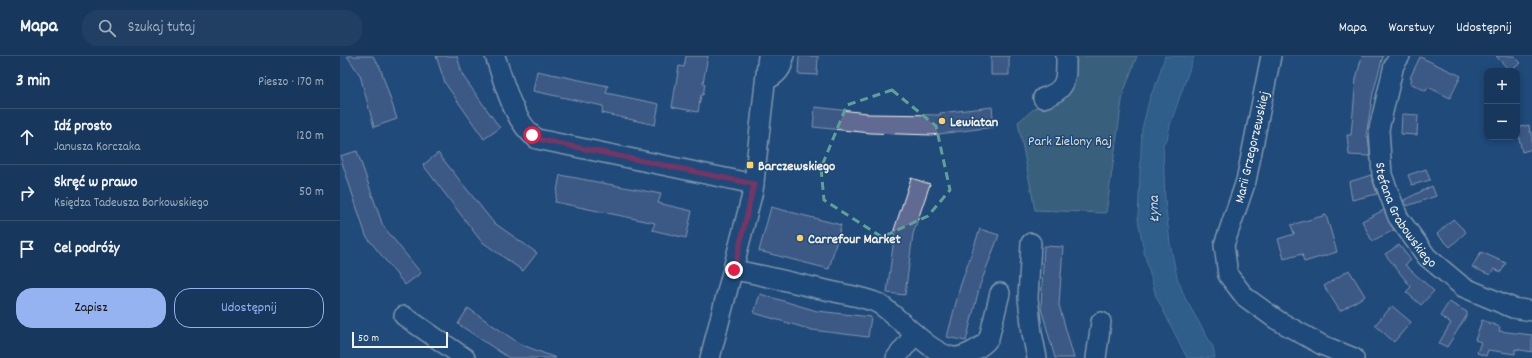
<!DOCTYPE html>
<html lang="pl">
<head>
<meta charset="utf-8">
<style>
  :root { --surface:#17385c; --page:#203f62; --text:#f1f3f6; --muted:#9eacbb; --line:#365272; --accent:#95b2f1 }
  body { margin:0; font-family:Dekko,sans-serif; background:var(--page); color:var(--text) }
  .controls { position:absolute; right:12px; top:12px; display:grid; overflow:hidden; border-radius:8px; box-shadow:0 2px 6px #0003 }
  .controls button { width:36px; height:36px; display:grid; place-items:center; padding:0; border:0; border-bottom:1px solid var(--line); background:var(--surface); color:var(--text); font:20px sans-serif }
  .scale { position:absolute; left:12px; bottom:10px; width:96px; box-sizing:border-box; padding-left:4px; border:2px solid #f4f1e8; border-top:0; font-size:11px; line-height:14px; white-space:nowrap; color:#f4f1e8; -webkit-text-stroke:3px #1f4a7a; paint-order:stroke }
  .stop { position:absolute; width:12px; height:12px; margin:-9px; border:3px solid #e11d48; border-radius:50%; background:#fff }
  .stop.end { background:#e11d48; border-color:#fff; box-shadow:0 1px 4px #0008 }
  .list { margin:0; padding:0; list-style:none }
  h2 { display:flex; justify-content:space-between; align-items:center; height:52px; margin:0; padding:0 16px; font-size:17px }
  h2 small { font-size:13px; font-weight:400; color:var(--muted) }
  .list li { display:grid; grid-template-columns:26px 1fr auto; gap:12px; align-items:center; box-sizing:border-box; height:56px; padding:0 16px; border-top:1px solid var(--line) }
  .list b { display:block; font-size:15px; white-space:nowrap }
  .list p { margin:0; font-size:13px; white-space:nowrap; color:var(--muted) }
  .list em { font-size:13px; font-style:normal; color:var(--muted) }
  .actions { display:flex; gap:8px; padding:12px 16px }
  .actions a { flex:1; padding:9px 0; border:1px solid var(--accent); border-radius:16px; text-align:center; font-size:14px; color:var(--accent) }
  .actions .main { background:var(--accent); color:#111 }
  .icon { flex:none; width:22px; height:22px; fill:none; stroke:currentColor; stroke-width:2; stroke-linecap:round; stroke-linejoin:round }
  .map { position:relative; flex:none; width:1192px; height:302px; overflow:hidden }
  header { display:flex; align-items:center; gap:24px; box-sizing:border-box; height:56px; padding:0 20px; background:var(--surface); border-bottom:1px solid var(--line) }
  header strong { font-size:19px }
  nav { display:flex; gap:22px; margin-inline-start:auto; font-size:14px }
  .search { width:280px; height:36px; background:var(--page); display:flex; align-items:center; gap:10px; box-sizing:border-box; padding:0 14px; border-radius:16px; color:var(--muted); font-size:15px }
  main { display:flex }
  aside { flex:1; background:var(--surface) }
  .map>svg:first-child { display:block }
  .green { fill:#587a7f; stroke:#a6b6b4 }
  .water { fill:#3f769b; stroke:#87a7ba }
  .building { fill:#616a93; stroke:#f4f1e8 }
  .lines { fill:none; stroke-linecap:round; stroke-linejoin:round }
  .minor-casing { stroke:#f4f1e8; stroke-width:22 }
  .minor { stroke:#1f4a7a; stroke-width:19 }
  .route { stroke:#e11d48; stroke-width:5 }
  .marked { fill:none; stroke:#5fa199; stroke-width:3; stroke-dasharray:8 5; stroke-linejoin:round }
  .poi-dot { fill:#ffd166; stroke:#1f4a7a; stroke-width:1.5 }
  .labels { text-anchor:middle; stroke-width:3; stroke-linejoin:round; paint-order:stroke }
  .poi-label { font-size:14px; font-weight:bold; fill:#f4f1e8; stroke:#1f4a7a; text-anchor:start }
  .park-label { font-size:14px; fill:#dddfd8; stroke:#1f4a7a }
  .street-label { font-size:14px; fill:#f4f1e8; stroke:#1f4a7a }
  .water-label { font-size:15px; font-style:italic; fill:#d9dfdc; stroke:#1f4a7a }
</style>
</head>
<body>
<header>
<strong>Mapa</strong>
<div class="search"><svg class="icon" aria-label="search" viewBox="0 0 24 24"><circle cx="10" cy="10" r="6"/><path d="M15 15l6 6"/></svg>Szukaj tutaj</div>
<nav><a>Mapa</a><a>Warstwy</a><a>Udostępnij</a></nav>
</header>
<main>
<aside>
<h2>3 min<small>Pieszo · 170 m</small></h2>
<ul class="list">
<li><svg class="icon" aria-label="ahead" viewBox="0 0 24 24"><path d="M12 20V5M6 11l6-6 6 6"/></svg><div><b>Idź prosto</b><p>Janusza Korczaka</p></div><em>120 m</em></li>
<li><svg class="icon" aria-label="right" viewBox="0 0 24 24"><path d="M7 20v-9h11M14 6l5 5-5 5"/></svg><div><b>Skręć w prawo</b><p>Księdza Tadeusza Borkowskiego</p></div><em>50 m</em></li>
<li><svg class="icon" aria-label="arrive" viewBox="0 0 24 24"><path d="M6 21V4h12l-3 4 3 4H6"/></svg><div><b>Cel podróży</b></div></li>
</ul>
<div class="actions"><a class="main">Zapisz</a><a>Udostępnij</a></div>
</aside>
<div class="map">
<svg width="1192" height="302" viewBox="0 0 1192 302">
  <rect width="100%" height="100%" fill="#1f4a7a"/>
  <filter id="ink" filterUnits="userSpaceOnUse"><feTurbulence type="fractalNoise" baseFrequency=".025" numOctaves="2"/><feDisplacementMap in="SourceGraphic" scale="8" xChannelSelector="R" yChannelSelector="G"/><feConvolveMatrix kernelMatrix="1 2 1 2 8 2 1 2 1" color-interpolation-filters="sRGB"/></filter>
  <g filter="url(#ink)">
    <path class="green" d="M730 0H797L783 38 766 157 695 154 678 66 732 22Z"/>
    <path class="water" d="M825 0H854L830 69 827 84 823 87 825 145 830 187 837 221 845 242 873 291 875 302H847L816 240 804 196 798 163 802 73 810 41 817 26Z"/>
    <path class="building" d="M7 0H33L40 11 57 63 34 71 20 19Z
      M96 0H117L123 20 160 72 144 83 105 27Z
      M346 0H368L363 27 365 28 363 39H361L358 56 332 51 339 10 344 11Z
      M459 0H478L477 19 458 18Z
      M651 0H669V19H651Z
      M1022 0H1043L1033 37 1026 80H1028L1030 100 1009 99 1007 79H1011L1016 23Z
      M1156 0H1174L1181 7 1170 15Z
      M1080 1 1121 20 1110 42 1088 31 1086 35 1070 27 1072 23 1070 22Z
      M197 15 268 30 266 37 319 48 315 69 262 57 263 50 193 35Z
      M475 51 527 57V58L600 59V57L652 51 654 71 591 79 531 77 473 71Z
      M1062 58 1078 59 1077 79 1061 78Z
      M1189 69 1190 76H1192V93L1182 96 1177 72Z
      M17 95 43 170 81 217 65 229 26 180 0 100Z
      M98 97 153 166 197 197 183 215 141 185 83 109Z
      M1086 113 1090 124 1072 129 1068 119Z
      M220 119 321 138 318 147 352 155 346 182 312 174 315 167 215 146Z
      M1031 119 1037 138 1012 144 1009 126Z
      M571 122 590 128 573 178 565 239 547 237 555 174H554Z
      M1092 130 1096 140 1067 150 1064 144Z
      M431 151 501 169 489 213 419 195Z
      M1044 154 1054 174 1032 185 1022 165Z
      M986 159 997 196 964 206 962 198 944 203 938 183 954 178 951 169Z
      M1113 163 1126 176 1110 191 1097 178Z
      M640 173 659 179 640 229 626 285 607 281 620 231Z
      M1059 189 1071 204 1065 209 1094 235 1081 249 1066 236 1071 231 1045 198Z
      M704 190 723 191 719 249 734 302H715L701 252Z
      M1141 196 1166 207 1161 216 1154 213 1150 219 1132 211Z
      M1009 214 1025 240 1000 255 984 230Z
      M420 238 477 255 531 261 528 281 472 274 414 257Z
      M1109 246 1127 256V259L1107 291 1099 287 1111 267 1100 260Z
      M1052 250 1071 266 1054 286 1035 269Z
      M128 252 180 288 216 302H169L118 268Z
      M1142 264 1160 271 1159 275 1192 279V296L1175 293V298L1148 294 1146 300 1137 297 1141 286 1135 284Z"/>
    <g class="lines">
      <defs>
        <g id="minor">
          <path d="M155 0C164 26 173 66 197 83L414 128"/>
          <path d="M931 0 906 125 884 189 888 219 905 241 937 264 982 289 1014 302"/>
          <path id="s1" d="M1060 0 1054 9 1039 73 1042 119 1058 161 1087 201 1123 231 1173 252 1192 255"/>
          <path d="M426 24C438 19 443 12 444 0"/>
          <path d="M703 42C728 34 726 23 726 0"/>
          <path d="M691 187 688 242 692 277 697 302"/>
          <path d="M394 214C428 220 461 229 495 236 507 239 529 242 539 248 561 262 587 295 612 301 624 302 643 291 649 282L660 237"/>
          <path d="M64 260 125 302"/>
          <path d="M370 302 413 135 428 0"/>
          <path d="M556 302 575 278"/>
          <path d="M756 302 761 266"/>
        </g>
      </defs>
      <use href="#minor" class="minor-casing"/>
      <use href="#minor" class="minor"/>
    </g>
  </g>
  <g class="lines" filter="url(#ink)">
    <path class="route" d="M192 79 197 83 414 128 394 214"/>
  </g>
  <path d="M0 0H1192V302H0ZM552 34 596 70 610 134 588 160 542 181 484 144 481 112 507 49Z" fill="#1f4a7a" fill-opacity=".55" fill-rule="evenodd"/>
  <path class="marked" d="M552 34 596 70 610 134 588 160 542 181 484 144 481 112 507 49Z"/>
  <g class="poi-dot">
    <circle cx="602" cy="65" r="4"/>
    <rect x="406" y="105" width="8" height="8" rx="2"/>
    <circle cx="460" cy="182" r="4"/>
  </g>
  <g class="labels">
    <g class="poi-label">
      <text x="610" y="70">Lewiatan</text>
      <text x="418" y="114">Barczewskiego</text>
      <text x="468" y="187">Carrefour Market</text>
    </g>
    <g class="park-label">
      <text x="730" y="89">Park Zielony Raj</text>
    </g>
    <g class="street-label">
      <text transform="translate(911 91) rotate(-77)" y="5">Marii Grzegorzewskiej</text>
      <text dy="5" stroke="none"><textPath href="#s1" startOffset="169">Stefana Grabowskiego</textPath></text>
    </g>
    <g class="water-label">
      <text transform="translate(813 153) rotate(-91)" y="5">Łyna</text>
    </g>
  </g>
</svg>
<div class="controls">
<button>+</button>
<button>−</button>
</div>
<div class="scale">50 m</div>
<div class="stop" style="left:192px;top:79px"></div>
<div class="stop end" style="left:394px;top:214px"></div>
</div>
</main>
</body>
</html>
